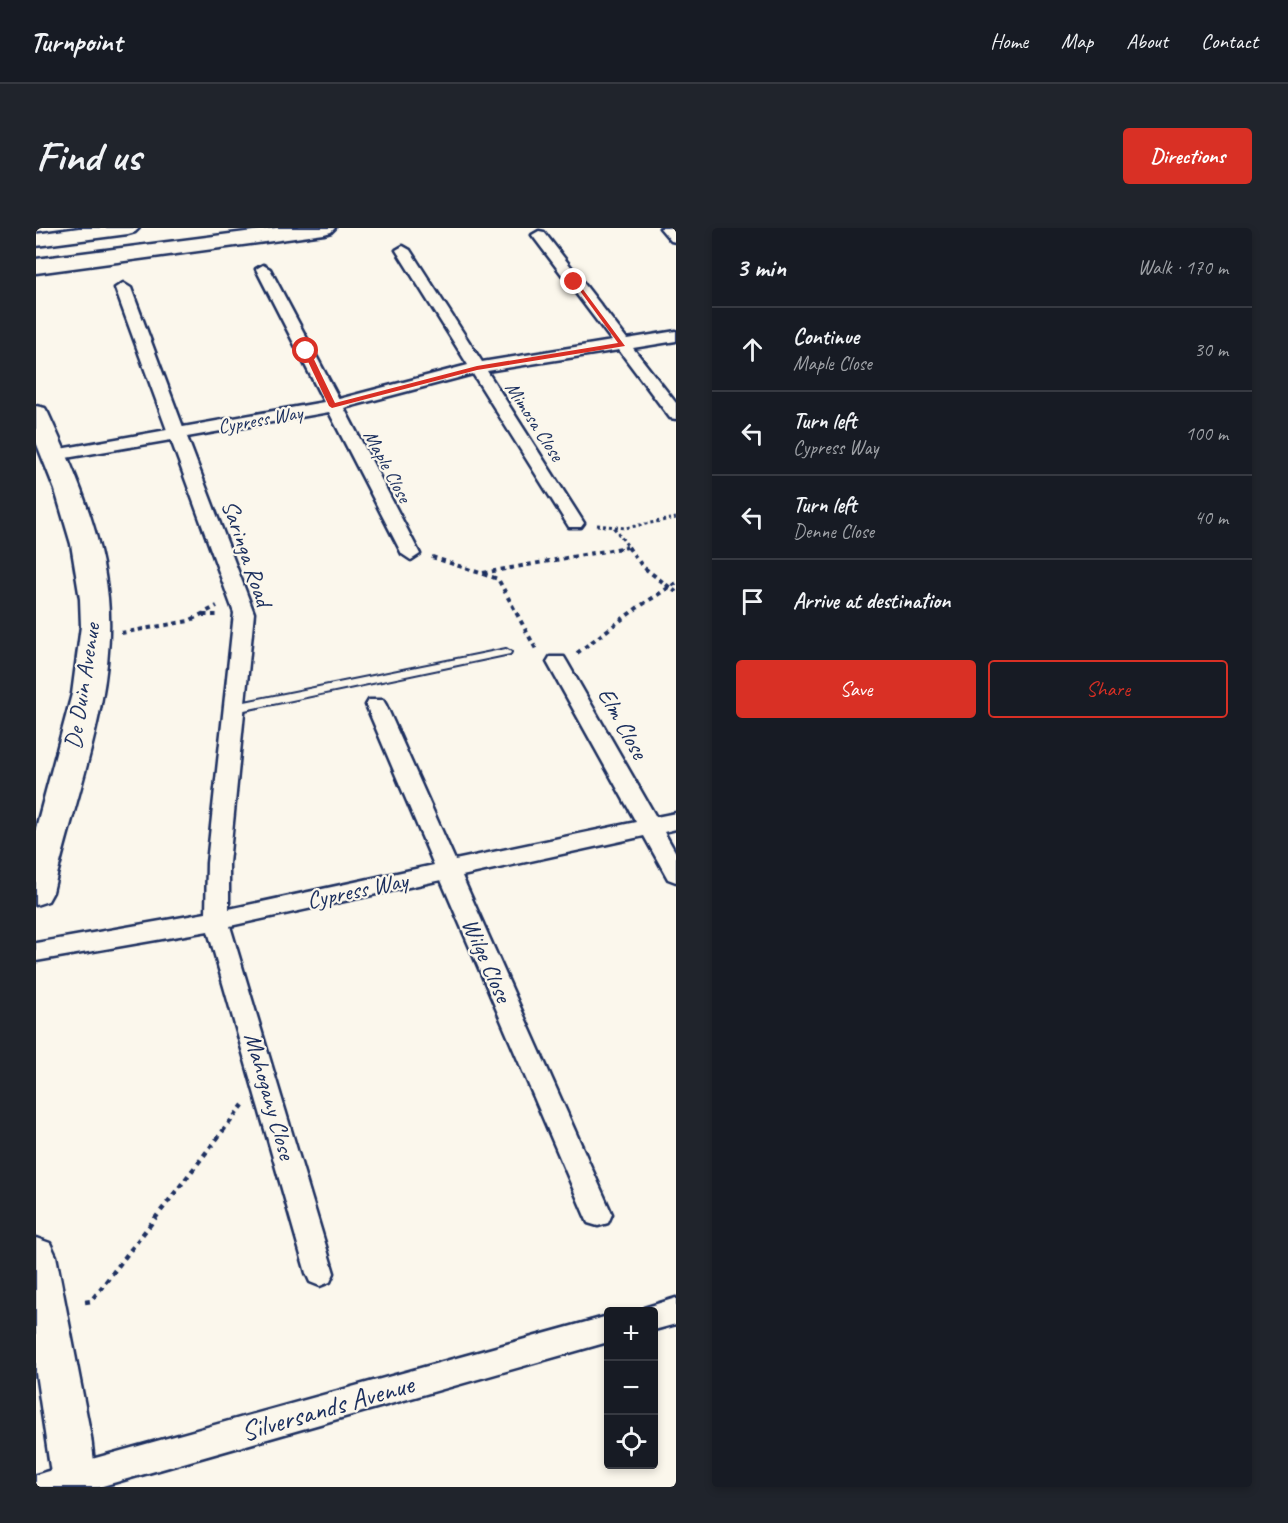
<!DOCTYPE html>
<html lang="en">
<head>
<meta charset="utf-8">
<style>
  :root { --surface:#171b24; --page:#20242c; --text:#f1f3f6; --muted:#9ea1a6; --line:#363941; --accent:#d93025 }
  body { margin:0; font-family:Caveat,sans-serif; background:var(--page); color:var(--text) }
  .controls { position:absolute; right:18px; bottom:18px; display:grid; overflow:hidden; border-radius:6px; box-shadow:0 3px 9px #0003 }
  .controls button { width:54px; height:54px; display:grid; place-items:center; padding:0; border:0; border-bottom:2px solid var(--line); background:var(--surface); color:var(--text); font:30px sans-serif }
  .stop { position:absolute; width:18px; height:18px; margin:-14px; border:4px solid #d93025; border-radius:50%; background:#fff }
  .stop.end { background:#d93025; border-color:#fff; box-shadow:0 2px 6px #0008 }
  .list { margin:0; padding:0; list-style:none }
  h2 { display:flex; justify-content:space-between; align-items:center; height:78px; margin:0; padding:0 24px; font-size:26px }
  h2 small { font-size:20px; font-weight:400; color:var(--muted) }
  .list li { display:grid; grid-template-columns:39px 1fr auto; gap:18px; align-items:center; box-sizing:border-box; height:84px; padding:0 24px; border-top:2px solid var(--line) }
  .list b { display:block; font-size:22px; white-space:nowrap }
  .list p { margin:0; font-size:20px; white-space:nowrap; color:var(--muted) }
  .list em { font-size:20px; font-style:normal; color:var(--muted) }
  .actions { display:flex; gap:12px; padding:18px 24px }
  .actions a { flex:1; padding:14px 0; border:2px solid var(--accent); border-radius:6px; text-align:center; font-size:21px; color:var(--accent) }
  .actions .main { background:var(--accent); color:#fff }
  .icon { flex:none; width:33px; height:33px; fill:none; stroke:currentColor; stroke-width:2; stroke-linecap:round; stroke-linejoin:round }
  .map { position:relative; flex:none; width:640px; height:1259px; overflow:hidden; border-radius:6px }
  header { display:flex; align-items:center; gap:36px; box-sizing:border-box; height:84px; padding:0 30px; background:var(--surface); border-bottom:2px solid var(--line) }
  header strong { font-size:28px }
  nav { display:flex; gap:33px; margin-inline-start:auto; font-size:21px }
  .intro { display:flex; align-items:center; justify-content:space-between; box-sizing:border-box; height:144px; padding:0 36px }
  h1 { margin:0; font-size:42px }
  .button { padding:15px 27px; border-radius:6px; background:var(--accent); color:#fff; font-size:21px; font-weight:700 }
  main { display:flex; gap:36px; padding:0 36px }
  aside { flex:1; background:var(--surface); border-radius:6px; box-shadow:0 3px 9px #0003 }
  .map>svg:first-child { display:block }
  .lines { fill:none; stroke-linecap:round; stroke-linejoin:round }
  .lane-casing { stroke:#1b2f5e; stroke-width:4 }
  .street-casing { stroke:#1b2f5e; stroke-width:5 }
  .secondary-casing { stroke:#1b2f5e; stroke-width:5 }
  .path-far2 { stroke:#1b2f5e; stroke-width:3; stroke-dasharray:3 3; stroke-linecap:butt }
  .path-far1 { stroke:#1b2f5e; stroke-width:4; stroke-dasharray:4.5 4.5; stroke-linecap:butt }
  .path { stroke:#1b2f5e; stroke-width:4.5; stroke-dasharray:5 5; stroke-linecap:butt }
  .lane { fill:#fbf7ec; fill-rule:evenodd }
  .street { fill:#fbf7ec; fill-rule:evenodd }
  .secondary { fill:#fbf7ec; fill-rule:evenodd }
  .route { fill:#d93025 }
  .labels { text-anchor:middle; stroke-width:4.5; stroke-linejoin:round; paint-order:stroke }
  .far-street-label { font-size:20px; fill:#1b2f5e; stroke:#fbf7ec }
  .street-label { font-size:24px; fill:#1b2f5e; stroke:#fbf7ec }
  .near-street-label { font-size:28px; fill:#1b2f5e; stroke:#fbf7ec }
</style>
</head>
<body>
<header>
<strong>Turnpoint</strong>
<nav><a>Home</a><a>Map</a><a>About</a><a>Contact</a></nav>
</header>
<div class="intro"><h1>Find us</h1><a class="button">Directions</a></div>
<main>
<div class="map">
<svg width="640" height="1259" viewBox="0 0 640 1259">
  <rect width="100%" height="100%" fill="#fbf7ec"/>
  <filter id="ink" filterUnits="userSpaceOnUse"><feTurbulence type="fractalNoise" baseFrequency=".0167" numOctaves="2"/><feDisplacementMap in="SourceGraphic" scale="12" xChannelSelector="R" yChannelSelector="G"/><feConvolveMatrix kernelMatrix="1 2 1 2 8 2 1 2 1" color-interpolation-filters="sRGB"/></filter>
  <g filter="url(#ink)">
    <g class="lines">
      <defs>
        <path id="lane" d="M470 421 475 424 474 426 199 484 194 480 199 476Z"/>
        <path id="street" d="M624 0H639L640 14 635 13Z
          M503 3 508 4 591 111 640 103V113L597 120 640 175V191L634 190 583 122 451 143 548 295 545 299H533L437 146 308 180 384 326 375 332 366 326 293 184 151 209 218 385 193 635V681L398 637 330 477 333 472H347L350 477 419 632 600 594 511 434 514 429H528L531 434 620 589 640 585V601L628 604 640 625V654L632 651 608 608 426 648 576 986 572 995 562 998 552 995 548 986 405 652 194 698 298 1045 294 1054 284 1058 274 1054 270 1045 172 703 0 733V715L170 685 171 635 198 385 135 212 18 232 9 227 18 222 131 202 79 60 87 55 95 60 147 199 288 174 220 41 227 37 234 41 303 171 432 137 360 22 367 18 374 22 446 134 576 113 496 7Z
          M640 1070V1096L618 1102V1084H606L608 1080Z
          M572 1088V1114L63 1259H0V1247L9 1244Z"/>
        <path id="secondary" d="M43 0H103L99 4 92 6 0 18V6Z
          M240 0H299L295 4 288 6 0 45V31Z
          M0 178 9 180 12 185C39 244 66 305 72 370 81 466 38 571 17 664L12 673 0 677V600L36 466 45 398 44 371 35 316 19 262 0 214Z
          M0 1010 14 1015 20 1028 55 1209 61 1259H17L0 1145Z"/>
      </defs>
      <use href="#lane" class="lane-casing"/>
      <use href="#street" class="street-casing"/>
      <use href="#secondary" class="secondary-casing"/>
      <path class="path-far2" d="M561 297 589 300 640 290
        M578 300 594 321
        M582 321 593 319"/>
      <path class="path-far1" d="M592 319 607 339 640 364
        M396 329 462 351 501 423
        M447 345 591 319
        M167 387H183
        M85 405 153 393 181 378
        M541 425 601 380 640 355"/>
      <path class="path" d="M49 1074 55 1073 207 877"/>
      <use href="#lane" class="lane"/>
      <use href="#street" class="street"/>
      <use href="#secondary" class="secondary"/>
    </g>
  </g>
  <path class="route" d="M536 52H540L589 118 441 142 296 180 293 178 267 123H274L299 175 441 138 582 115Z"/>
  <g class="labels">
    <g class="far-street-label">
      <text transform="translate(224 191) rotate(-10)" y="7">Cypress Way</text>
      <text transform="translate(499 193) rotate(57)" y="7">Mimosa Close</text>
      <text transform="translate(352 238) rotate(62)" y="7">Maple Close</text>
    </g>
    <g class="street-label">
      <text transform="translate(211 325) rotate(71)" y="8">Saringa Road</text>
      <text transform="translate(46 458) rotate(-81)" y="8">De Duin Avenue</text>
      <text transform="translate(587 495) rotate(61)" y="8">Elm Close</text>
      <text transform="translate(321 662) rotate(-12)" y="8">Cypress Way</text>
      <text transform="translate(451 732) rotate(66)" y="8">Wilge Close</text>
      <text transform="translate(234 868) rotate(74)" y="8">Mahogany Close</text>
    </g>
    <g class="near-street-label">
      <text transform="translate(291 1179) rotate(-16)" y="10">Silversands Avenue</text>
    </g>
  </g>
</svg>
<div class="controls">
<button>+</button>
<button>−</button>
<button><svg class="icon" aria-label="locate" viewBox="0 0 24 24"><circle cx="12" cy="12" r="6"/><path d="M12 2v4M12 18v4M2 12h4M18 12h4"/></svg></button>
</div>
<div class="stop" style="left:270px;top:123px"></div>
<div class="stop end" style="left:538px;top:54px"></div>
</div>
<aside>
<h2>3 min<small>Walk · 170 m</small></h2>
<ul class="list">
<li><svg class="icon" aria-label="ahead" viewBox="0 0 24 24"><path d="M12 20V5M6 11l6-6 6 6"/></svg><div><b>Continue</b><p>Maple Close</p></div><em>30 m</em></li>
<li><svg class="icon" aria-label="left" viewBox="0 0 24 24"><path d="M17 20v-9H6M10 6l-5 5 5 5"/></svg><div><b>Turn left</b><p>Cypress Way</p></div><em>100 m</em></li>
<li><svg class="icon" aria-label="left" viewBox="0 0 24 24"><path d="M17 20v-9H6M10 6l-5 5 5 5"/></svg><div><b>Turn left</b><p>Denne Close</p></div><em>40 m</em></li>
<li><svg class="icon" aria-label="arrive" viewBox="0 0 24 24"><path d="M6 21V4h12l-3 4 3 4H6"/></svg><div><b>Arrive at destination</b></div></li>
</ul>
<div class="actions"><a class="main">Save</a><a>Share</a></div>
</aside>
</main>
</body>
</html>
